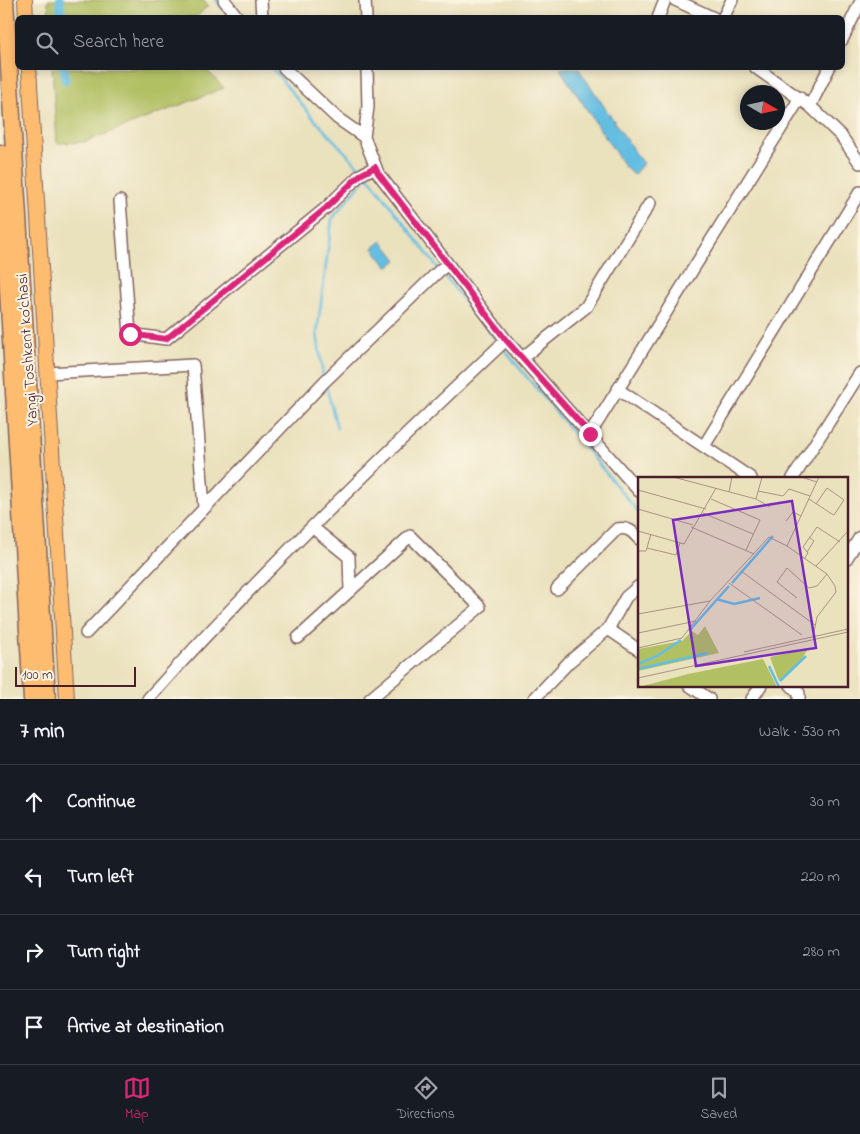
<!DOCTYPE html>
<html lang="en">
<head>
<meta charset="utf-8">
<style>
  :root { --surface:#171b24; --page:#242831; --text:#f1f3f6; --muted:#9ea1a6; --line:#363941; --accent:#db2777 }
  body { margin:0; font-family:"Indie Flower",sans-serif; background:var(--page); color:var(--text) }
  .compass { position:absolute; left:740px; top:85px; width:45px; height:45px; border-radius:50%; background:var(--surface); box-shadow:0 2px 8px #0003; rotate:99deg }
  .scale { position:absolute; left:15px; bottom:12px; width:121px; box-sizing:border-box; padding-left:5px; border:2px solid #4a1f2b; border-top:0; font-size:14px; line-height:18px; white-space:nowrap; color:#4a1f2b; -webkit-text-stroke:4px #fcf5e5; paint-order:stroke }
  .stop { position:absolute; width:15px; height:15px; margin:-11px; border:4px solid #db2777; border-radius:50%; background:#fff }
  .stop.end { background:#db2777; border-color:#fff; box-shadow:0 1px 5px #0008 }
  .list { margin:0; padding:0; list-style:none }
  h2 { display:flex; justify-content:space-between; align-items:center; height:65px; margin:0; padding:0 20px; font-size:21px }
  h2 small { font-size:16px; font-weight:400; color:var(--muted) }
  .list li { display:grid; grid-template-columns:32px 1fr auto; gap:15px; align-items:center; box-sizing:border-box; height:75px; padding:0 20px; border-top:1px solid var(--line) }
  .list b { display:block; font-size:19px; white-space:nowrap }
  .list em { font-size:16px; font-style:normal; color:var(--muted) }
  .icon { flex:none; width:28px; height:28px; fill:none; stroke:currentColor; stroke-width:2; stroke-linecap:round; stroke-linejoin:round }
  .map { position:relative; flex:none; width:860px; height:699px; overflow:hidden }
  .search { position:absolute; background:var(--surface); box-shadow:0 2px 8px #0003; left:15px; right:15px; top:15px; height:55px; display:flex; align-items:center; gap:12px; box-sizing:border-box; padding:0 18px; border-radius:8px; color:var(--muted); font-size:19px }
  .sheet { height:365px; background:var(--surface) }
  nav { display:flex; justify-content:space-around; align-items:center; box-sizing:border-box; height:70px; border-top:1px solid var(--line); background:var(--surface); font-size:14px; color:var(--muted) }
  nav a { display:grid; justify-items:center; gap:2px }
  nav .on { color:var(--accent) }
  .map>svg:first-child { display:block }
  .green { fill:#b1c063; stroke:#7e7047 }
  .water { fill:#64bee2; stroke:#576e86 }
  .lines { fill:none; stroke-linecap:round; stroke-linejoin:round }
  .stream { stroke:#64bee2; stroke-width:2.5 }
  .canal { stroke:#64bee2; stroke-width:9 }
  .minor-casing { stroke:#82635e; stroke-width:14 }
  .major-casing { stroke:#82635e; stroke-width:16 }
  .highway-casing { stroke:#82635e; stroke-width:19 }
  .minor { stroke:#fff; stroke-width:11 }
  .major { stroke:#febc70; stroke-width:14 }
  .highway { stroke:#febc70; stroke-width:16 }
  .route { stroke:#db2777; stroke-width:6 }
  .labels { text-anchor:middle; stroke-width:4; stroke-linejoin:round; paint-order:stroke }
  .street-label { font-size:16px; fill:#4a1f2b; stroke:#fcf5e5 }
  .inset-river { fill:none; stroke:#64bee2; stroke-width:2.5 }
  .inset-road { fill:none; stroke:#aa9383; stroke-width:1 }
  .view { fill:#7b2cbf; fill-opacity:0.15; stroke:#7b2cbf; stroke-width:2.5 }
  .inset-edge { fill:none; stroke:#4a1f2b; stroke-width:2.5 }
</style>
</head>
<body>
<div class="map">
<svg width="860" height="699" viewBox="0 0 860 699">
  <rect width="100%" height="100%" fill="#fcf5e5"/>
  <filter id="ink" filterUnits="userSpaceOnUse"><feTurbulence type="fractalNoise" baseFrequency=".02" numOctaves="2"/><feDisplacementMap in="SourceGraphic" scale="10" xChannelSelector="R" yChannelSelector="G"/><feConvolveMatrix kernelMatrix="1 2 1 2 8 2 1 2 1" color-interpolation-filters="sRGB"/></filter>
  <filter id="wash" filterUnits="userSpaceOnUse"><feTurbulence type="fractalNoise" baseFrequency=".0096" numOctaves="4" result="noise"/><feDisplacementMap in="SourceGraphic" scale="20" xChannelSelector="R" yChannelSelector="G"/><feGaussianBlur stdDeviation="1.12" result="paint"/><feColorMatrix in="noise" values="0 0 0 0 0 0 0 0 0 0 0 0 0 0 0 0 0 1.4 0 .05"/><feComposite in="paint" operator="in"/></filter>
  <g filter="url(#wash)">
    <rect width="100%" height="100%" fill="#eae1bd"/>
    <path class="green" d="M48 0H203L208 6 196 17 49 18Z
      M52 68H205L224 88 85 142 57 143Z"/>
    <path class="water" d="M564 68H578L643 164 633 175 625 167 560 69Z
      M382 241 397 260 388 267 373 248Z"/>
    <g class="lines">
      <path class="stream" d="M216 0 230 18
        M272 68 313 118 361 169
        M367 175 438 268
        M441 272 498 342
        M503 348 639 513
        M323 376 317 333 332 219 366 177
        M326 386 337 428"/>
      <path class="canal" d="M60 0 61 18
        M64 68 65 80"/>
    </g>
  </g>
  <g filter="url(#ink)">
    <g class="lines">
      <defs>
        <path id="minor" d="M224 0 238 18
          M261 0 262 18
          M365 0 366 18
          M675 0 714 18
          M658 18 665 0
          M723 18 732 0
          M842 40 860 3
          M284 68 337 118 364 137
          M367 68 368 107 364 137 378 173 506 340 639 491
          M756 68 810 106 841 136 860 163
          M810 106 829 68
          M120 201 130 334 166 339 326 208 360 175 375 167
          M522 358 586 307 650 203
          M47 373 193 365 204 508
          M619 390 751 478
          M590 434 800 98
          M704 446 860 192
          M793 478 860 373
          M312 527 349 557 350 591
          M846 559 860 537
          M557 589 617 529C628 527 632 531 639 539
          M608 629 626 597 639 586
          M86 633 325 381 440 270 447 265
          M298 638 410 536 480 607 370 699
          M689 685 709 699
          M791 685 799 693V699
          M148 699C261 573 383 456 506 340
          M534 699 569 662 608 629 639 650
          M752 699 761 685"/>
        <path id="major" d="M25 0 26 18
          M29 68 67 699"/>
        <path id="highway" d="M5 0 47 699
          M0 153 32 699"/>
      </defs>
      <use href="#minor" class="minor-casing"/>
      <use href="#major" class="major-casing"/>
      <use href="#highway" class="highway-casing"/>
      <use href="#minor" class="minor"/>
      <use href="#major" class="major"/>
      <use href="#highway" class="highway"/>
    </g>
  </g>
  <g class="lines" filter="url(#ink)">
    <path class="route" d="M130 334 166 339 326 208 360 175 375 167 378 173 506 340 590 434"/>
  </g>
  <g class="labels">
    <g class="street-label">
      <text transform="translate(26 350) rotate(-94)" y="6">Yangi Toshkent ko‘chasi</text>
    </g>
  </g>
  <g transform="translate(638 477)">
    <rect width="210" height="210" fill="#eae1bd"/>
    <path d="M67 149 81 176 0 194V172L44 164 54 154 60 158ZM170 172 160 188 141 204 132 180ZM125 182 139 210H1L50 197Z" fill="#b1c063"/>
    <path class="inset-river" d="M94 106 135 59M78 122 96 127 122 121M51 154 91 109M0 187 19 179 43 163M131 189 141 210M0 192 70 176M142 204 168 179"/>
    <path class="inset-road" d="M35 0 118 22 132 30M163 0 179 5M0 13 68 32M120 14 145 19 151 12 172 19M91 15 94 0M73 22 122 43 108 73M118 22 124 0M171 22 194 37 196 38 206 23 189 11 178 27M0 32 55 48M65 36 115 57M148 44 155 35 163 39M53 50 116 77M0 54 46 67 78 11M9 71 38 78 42 66M0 74H8L13 57M169 75 176 64 171 60M166 82 170 76 165 70 179 50 202 65M178 89 210 54M103 94 177 148M91 106 164 158M159 121 139 105 149 91 171 111 179 109 189 97M0 137 72 124 131 60 149 69M176 155 179 140 198 115 197 109 189 97 149 69 181 0M0 156 58 144M0 171 44 161 72 124M106 175 210 152M0 201 210 155"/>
    <path class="view" d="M154 24 178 171 58 189 35 43Z"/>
    <rect width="210" height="210" class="inset-edge"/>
  </g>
</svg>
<svg class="compass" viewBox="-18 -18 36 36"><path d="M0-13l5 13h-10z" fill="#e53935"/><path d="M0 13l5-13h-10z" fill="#9ea1a6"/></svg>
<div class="scale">100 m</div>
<div class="stop" style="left:130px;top:334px"></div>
<div class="stop end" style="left:590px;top:434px"></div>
<div class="search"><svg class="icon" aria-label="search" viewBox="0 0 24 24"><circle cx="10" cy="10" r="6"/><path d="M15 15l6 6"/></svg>Search here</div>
</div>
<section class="sheet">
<h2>7 min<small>Walk · 530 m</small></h2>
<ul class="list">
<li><svg class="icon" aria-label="ahead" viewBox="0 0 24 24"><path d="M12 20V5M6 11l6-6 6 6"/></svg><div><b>Continue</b></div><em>30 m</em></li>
<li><svg class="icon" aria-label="left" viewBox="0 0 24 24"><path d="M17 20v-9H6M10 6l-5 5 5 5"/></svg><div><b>Turn left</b></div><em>220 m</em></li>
<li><svg class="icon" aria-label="right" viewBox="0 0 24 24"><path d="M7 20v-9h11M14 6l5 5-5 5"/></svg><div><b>Turn right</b></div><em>280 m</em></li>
<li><svg class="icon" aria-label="arrive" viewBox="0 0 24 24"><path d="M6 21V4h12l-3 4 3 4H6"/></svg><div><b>Arrive at destination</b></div></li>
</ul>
</section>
<nav>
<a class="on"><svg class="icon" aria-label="map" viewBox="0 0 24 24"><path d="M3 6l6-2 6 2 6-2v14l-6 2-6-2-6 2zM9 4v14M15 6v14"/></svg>Map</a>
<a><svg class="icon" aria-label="directions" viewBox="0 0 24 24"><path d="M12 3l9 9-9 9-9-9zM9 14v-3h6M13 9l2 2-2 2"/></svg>Directions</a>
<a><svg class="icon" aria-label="saved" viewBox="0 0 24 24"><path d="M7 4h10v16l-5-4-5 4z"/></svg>Saved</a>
</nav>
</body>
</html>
